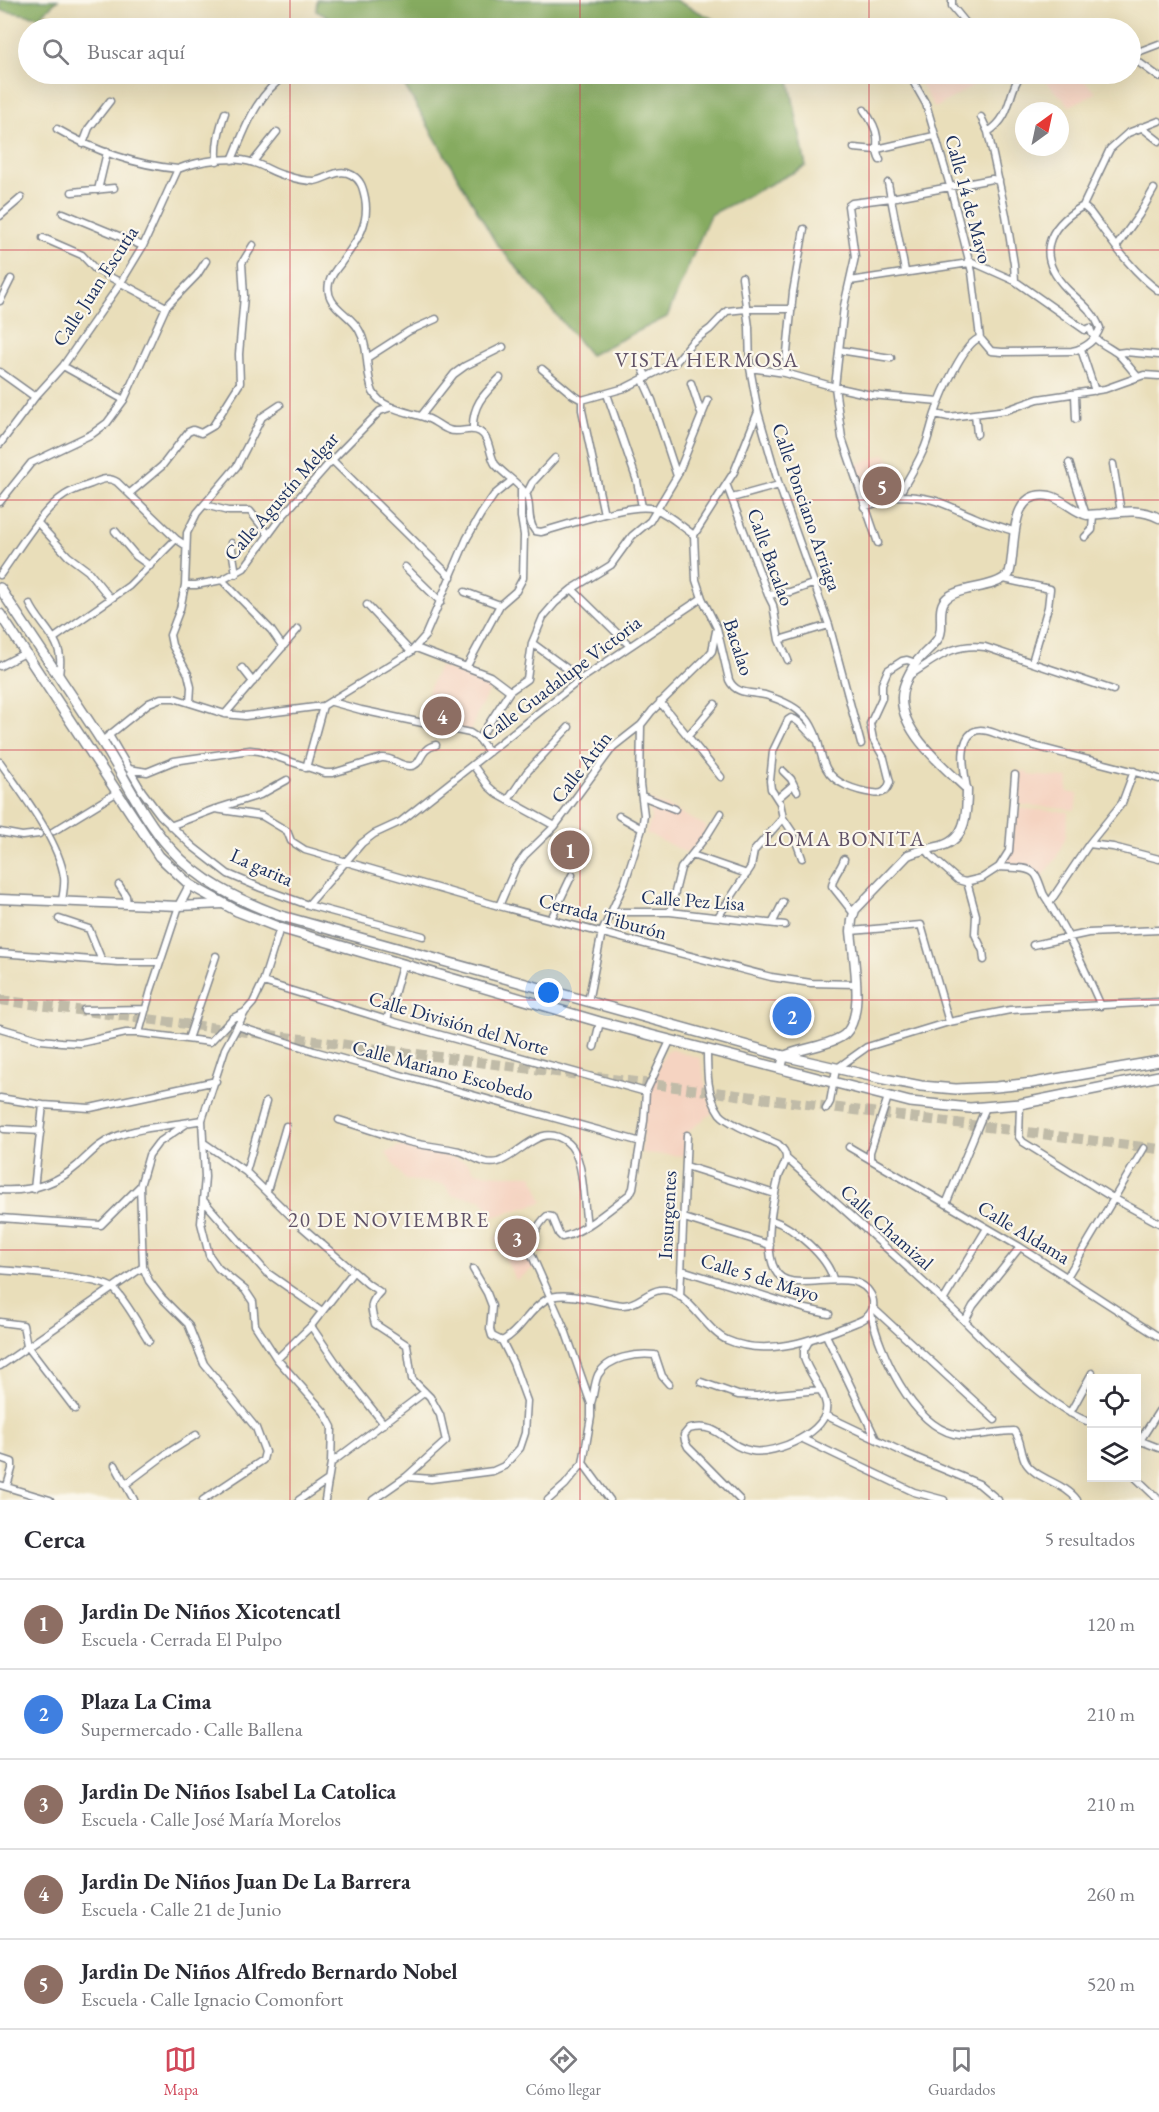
<!DOCTYPE html>
<html lang="es">
<head>
<meta charset="utf-8">
<style>
  :root { --surface:#fff; --page:#f2f2f3; --text:#2b2b33; --muted:#7c7c81; --line:#e1e1e2; --accent:#d1495b }
  body { margin:0; font-family:"EB Garamond",serif; background:var(--page); color:var(--text) }
  .controls { position:absolute; right:18px; bottom:18px; display:grid; overflow:hidden; border-radius:0px; box-shadow:0 6px 24px #0002 }
  .controls button { width:54px; height:54px; display:grid; place-items:center; padding:0; border:0; border-bottom:2px solid var(--line); background:var(--surface); color:var(--text); font:30px sans-serif }
  .compass { position:absolute; left:1015px; top:102px; width:54px; height:54px; border-radius:50%; background:var(--surface); box-shadow:0 6px 24px #0002; rotate:33deg }
  .you { position:absolute; left:549px; top:993px; width:21px; height:21px; margin:-15px; border:4px solid #fff; border-radius:50%; background:#1a73e8; box-shadow:0 0 0 9px #1a73e833 }
  .badge { display:grid; place-items:center; width:39px; height:39px; border-radius:50%; background:var(--accent); color:#fff; font-size:20px; font-weight:700 }
  .pin { position:absolute; translate:-50% -50%; border:3px solid #fff; box-shadow:0 2px 6px #0006 }
  .list { margin:0; padding:0; list-style:none }
  h2 { display:flex; justify-content:space-between; align-items:center; height:78px; margin:0; padding:0 24px; font-size:26px }
  h2 small { font-size:20px; font-weight:400; color:var(--muted) }
  .list li { display:grid; grid-template-columns:39px 1fr auto; gap:18px; align-items:center; box-sizing:border-box; height:90px; padding:0 24px; border-top:2px solid var(--line) }
  .list b { display:block; font-size:22px; white-space:nowrap }
  .list p { margin:0; font-size:20px; white-space:nowrap; color:var(--muted) }
  .list em { font-size:20px; font-style:normal; color:var(--muted) }
  .icon { flex:none; width:33px; height:33px; fill:none; stroke:currentColor; stroke-width:2; stroke-linecap:round; stroke-linejoin:round }
  .map { position:relative; flex:none; width:1159px; height:1500px; overflow:hidden }
  .search { position:absolute; background:var(--surface); box-shadow:0 6px 24px #0002; left:18px; right:18px; top:18px; height:66px; display:flex; align-items:center; gap:15px; box-sizing:border-box; padding:0 21px; border-radius:33px; color:var(--muted); font-size:22px }
  .sheet { height:528px; background:var(--surface) }
  nav { display:flex; justify-content:space-around; align-items:center; box-sizing:border-box; height:84px; border-top:2px solid var(--line); background:var(--surface); font-size:16px; color:var(--muted) }
  nav a { display:grid; justify-items:center; gap:3px }
  nav .on { color:var(--accent) }
  .map>svg:first-child { display:block }
  .built { fill:#f5d3c1 }
  .forest { fill:#86ab60; stroke:#506d5f; stroke-width:1.5 }
  .lines { fill:none; stroke-linecap:round; stroke-linejoin:round }
  .highway-tunnel { stroke:#c0bba8; stroke-width:10; stroke-dasharray:10 5; stroke-linecap:butt }
  .street-casing { stroke:#82868c; stroke-width:9 }
  .secondary-casing { stroke:#82868c; stroke-width:11 }
  .primary-casing { stroke:#82868c; stroke-width:12 }
  .street { stroke:#fff; stroke-width:6 }
  .secondary { stroke:#fff; stroke-width:8 }
  .primary { stroke:#fff; stroke-width:9 }
  .grid { fill:none; stroke:#d1495b; stroke-width:1.5; stroke-opacity:0.55 }
  .labels { text-anchor:middle; stroke-width:4.5; stroke-linejoin:round; paint-order:stroke }
  .street-label { font-size:20px; fill:#1b2f5e; stroke:#fbf7ec }
  .neighbourhood-label { font-size:21px; letter-spacing:1.5px; fill:#605267; stroke:#fbf7ec }
</style>
</head>
<body>
<div class="map">
<svg width="1159" height="1500" viewBox="0 0 1159 1500">
  <rect width="100%" height="100%" fill="#fbf7ec"/>
  <filter id="ink" filterUnits="userSpaceOnUse"><feTurbulence type="fractalNoise" baseFrequency=".0167" numOctaves="2"/><feDisplacementMap in="SourceGraphic" scale="12" xChannelSelector="R" yChannelSelector="G"/><feConvolveMatrix kernelMatrix="1 2 1 2 8 2 1 2 1" color-interpolation-filters="sRGB"/></filter>
  <filter id="wash" filterUnits="userSpaceOnUse"><feTurbulence type="fractalNoise" baseFrequency=".008" numOctaves="4" result="noise"/><feDisplacementMap in="SourceGraphic" scale="24" xChannelSelector="R" yChannelSelector="G"/><feGaussianBlur stdDeviation="1.35" result="paint"/><feColorMatrix in="noise" values="0 0 0 0 0 0 0 0 0 0 0 0 0 0 0 0 0 1.4 0 .05"/><feComposite in="paint" operator="in"/></filter>
  <g filter="url(#wash)">
    <rect width="100%" height="100%" fill="#e9deba"/>
    <path class="built" d="M914 74H970L976 84 935 108Z
      M1043 74H1078L1096 93 1070 106 1039 75Z
      M885 454 905 478 897 493 871 503 855 465Z
      M440 666 492 686 478 711 471 731 418 720 433 679Z
      M1016 771 1027 772 1028 775 1068 778 1067 792 1078 794 1075 810 1014 804Z
      M649 800 670 808 706 826 703 838 687 853 646 833 651 819Z
      M1015 808 1068 812 1066 836 1056 859 1043 876 1002 866 1011 852Z
      M561 835 587 853 586 861 581 867 552 846Z
      M670 1049 700 1058 712 1113 685 1134 684 1156 641 1153 647 1092 666 1051Z
      M399 1146 450 1156 467 1162 475 1172 500 1175H532L543 1202 494 1217 481 1199 452 1195 444 1184 405 1180 386 1153Z
      M516 1228 537 1266 516 1280 495 1238Z"/>
    <path class="forest" d="M0 0H58L39 17 0 10Z
      M317 0H675L731 28H351L316 11Z
      M398 74H788L806 166 710 215 667 317 590 355 496 243Z"/>
  </g>
  <g filter="url(#ink)">
    <g class="lines">
      <path class="highway-tunnel" d="M0 1000 579 1075
        M597 1077 1159 1149"/>
      <defs>
        <path id="street" d="M952 0V6L970 28
          M1130 55 1159 44
          M1130 56 1159 77
          M909 74 926 104 950 186 972 272 980 338
          M864 110C870 118 876 127 877 137 878 146 875 152 880 160
          M981 117 988 132 1006 215 1014 264 1015 281
          M1141 127 1159 141
          M57 129C93 150 136 165 178 169
          M988 132C1013 116 1007 93 1021 74
          M83 144 89 128 110 101
          M854 148 876 150
          M877 149 934 136
          M232 160C246 127 256 95 287 74
          M217 161C216 143 219 130 225 113
          M253 162 277 132
          M888 183 905 271
          M98 190 107 152
          M72 192 114 188
          M1083 206 1110 149 1128 133 1159 121
          M1083 206 1090 212C1111 240 1130 270 1159 291
          M63 213 143 246
          M0 216 21 198
          M43 238 82 255 95 269 166 307
          M1116 247 1139 215 1154 189
          M968 260 1015 281 1085 330 1090 328C1093 342 1108 346 1118 354 1125 361 1131 369 1138 377
          M742 277 749 327 750 368 758 412 779 485 829 625 861 744
          M850 281 969 263
          M0 301 11 279
          M980 338 991 351 1002 352 1072 351C1086 348 1095 341 1100 328 1093 310 1080 302 1067 289 1035 256 1047 227 1083 206
          M1081 349 1095 391
          M839 350 891 358
          M1117 353 1125 352 1159 355
          M637 356 647 378
          M367 358 409 331 436 319
          M63 366 124 400
          M750 368 785 373 835 387 871 395 939 401
          M542 369 573 395 582 400 625 388 676 362 692 342 710 329 727 311 746 309H792
          M0 372 35 397
          M785 373 793 292 804 229
          M643 380 652 400 677 476
          M691 383 702 416
          M607 394 637 481 642 507
          M1075 395 1076 419
          M582 400V410L604 514
          M758 412 734 472 694 535 696 580 702 598 717 628 729 680C736 695 751 692 765 695 778 699 796 706 805 717 810 721 812 727 815 733 820 744 820 757 826 768 834 784 857 791 873 793 883 795 887 791 890 782L884 758 873 739 870 724 882 698V684L888 670 902 661 907 660 916 663
          M935 414 949 417 1007 410 1038 399 1105 389 1144 375 1159 376
          M975 414 977 434
          M421 416 454 374 465 366 503 347
          M473 429C472 405 484 394 500 378
          M0 444 35 397 63 366 120 284 143 246 178 169C198 161 232 155 254 163 265 166 275 174 287 176 296 179 305 181 314 181 328 179 338 167 352 175 361 180 363 188 365 198 370 225 356 242 341 263 336 269 331 275 329 283 324 306 350 313 359 330 370 349 365 374 373 392 382 410 412 412 429 419 436 422 442 428 449 430 459 434 471 426 480 432 490 438 489 454 495 464 503 474 523 486 527 496 531 508 527 521 535 531L541 532C566 526 633 501 655 509 669 514 682 527 694 535
          M332 460 451 577
          M1069 463 1086 515
          M1113 464 1121 512
          M727 486 768 595 773 605 779 640 788 660
          M130 493 162 466 188 432 193 430 201 433 213 426 240 383 239 354 244 296 242 263 253 245
          M526 495 532 483 555 458
          M898 496C934 496 943 504 974 517 986 523 1000 526 1013 531
          M732 498 779 485
          M0 502 31 463 92 434 107 423 124 400 166 307 197 275 206 261
          M205 505 228 511H250L268 534
          M864 507 898 496C907 481 916 467 923 451 929 439 931 424 936 411 941 395 964 342 980 338
          M38 523 68 556 88 571 110 598
          M115 531 136 556 150 566
          M1085 537 1092 530 1093 514
          M231 543 236 574
          M878 543 842 438 835 387 844 306 855 257 848 206 852 203 891 198 992 179 999 181
          M405 567 441 602
          M0 575C17 552 41 510 65 495 73 490 82 487 91 484 100 480 108 476 117 482L176 539 185 545
          M1004 579 1050 589 1048 607 1032 662
          M222 580 271 630 283 647
          M185 585H196L222 580 244 568 280 519 332 460 380 411 392 407
          M572 589 629 645
          M465 592 500 605
          M768 595 790 592 815 583
          M30 604C38 622 59 638 60 658 61 664 59 671 59 677
          M367 605 411 652
          M53 639 129 586 176 539
          M779 640 829 625
          M532 643 581 679
          M416 648 490 676 510 691
          M0 666 25 653
          M467 666 500 605 516 591 523 578 524 535 521 517V490
          M242 668 253 682
          M910 675C936 659 953 642 985 647L1113 690
          M332 702 361 710 470 733 479 739 489 752
          M660 702 721 777
          M190 703 191 687 188 674 172 645 170 635 180 609 185 585 187 533 197 513 237 466 262 417 280 405
          M225 714 298 629
          M109 735 142 791 160 815 192 846 228 874 261 888 308 905 423 936
          M688 736 715 704
          M479 739 510 691 527 679 532 643 543 617 555 603 572 589 611 565 632 536 650 521 677 476 708 400
          M102 741 149 703 161 698H174L190 703 225 714 245 716 323 706 411 652 425 636 467 538 481 514 494 495 511 481
          M0 762C21 792 59 841 64 877 65 885 63 893 62 901
          M473 765 488 786 497 794 555 826
          M306 768 323 706
          M129 769 147 772 174 761 250 750 259 751 325 773H333L382 758C393 757 400 767 411 766 423 765 418 749 436 745
          M783 771 791 779 797 791
          M967 789C965 774 957 743 973 732 982 726 998 735 1008 738 1057 754 1109 763 1159 779
          M642 796 675 809
          M778 798 793 785
          M508 800 527 772 569 727
          M219 808 260 795 287 780
          M619 816 642 829
          M170 826 215 809 262 816 287 831 291 841 305 850 499 906 771 977 811 983 856 984
          M54 831 116 793
          M0 832 22 836 39 834
          M1089 844 1113 847 1159 859
          M926 849 932 857 958 880 965 882 982 878 999 867 1009 851 1015 775
          M692 855 747 874
          M802 858 793 833 783 818 780 803 771 789 770 781 773 751 788 720 791 718C801 720 807 733 817 740
          M844 859C841 869 833 875 832 886L854 914
          M999 867C1009 868 1028 866 1035 874 1039 879 1041 889 1044 895 1067 930 1084 968 1101 1006
          M967 882 976 915 975 934 983 951 984 960
          M119 885 126 896 127 904
          M1050 902 1089 844 1122 803 1134 771
          M308 905 362 843 374 834 400 822 581 679 702 598
          M499 906 515 869 525 855 555 826 613 747 641 725 652 711 707 657 712 651 716 631
          M611 912H670L785 925
          M670 912 681 868 708 834 721 813
          M718 917 751 867 754 851 783 818
          M59 919 89 929 102 961
          M551 919 572 875
          M773 922 783 902
          M280 928 263 982 253 1003 245 1012 225 1049 202 1120 205 1177 201 1223 209 1255 218 1268 245 1290 253 1302 255 1325 277 1359 324 1412 332 1427 331 1463 325 1500
          M851 931 921 925 949 1022
          M1033 945 1088 933 1159 930
          M0 953 118 962H160
          M263 982 387 1020 646 1092
          M588 1002 602 932 625 882 642 829 644 815 640 784 641 725
          M84 1010 146 1009
          M387 1020 402 966
          M237 1026 314 1051 641 1142
          M0 1028 41 1040 61 1042 80 1043 126 1033H139L210 1042 233 1018 245 1012
          M139 1033 151 990 179 906
          M188 1039 216 956
          M594 1047 600 1022
          M0 1098 43 1105 90 1108 216 1081
          M1020 1104 1019 1137 1023 1142 1113 1198 1159 1223
          M826 1109 830 1102 836 1069 867 1047 949 1022 1010 1010 1159 1002
          M339 1120C362 1127 385 1135 409 1142 425 1146 442 1147 459 1151 472 1155 483 1166 498 1162 521 1155 540 1121 567 1142 585 1155 583 1203 587 1225
          M189 1122 158 1143 149 1155 140 1186 143 1267 149 1281 162 1298 188 1324 204 1364 256 1428 265 1452 263 1460 203 1500
          M4 1129 41 1131
          M204 1143 246 1172 301 1226 368 1284 380 1292C368 1304 371 1309 375 1324L407 1345 412 1379 430 1397 440 1415 446 1441 406 1477 373 1500
          M849 1147 1020 1247 1159 1337
          M786 1158C841 1207 895 1255 948 1305 985 1340 1044 1407 1092 1423
          M870 1159V1152L888 1097
          M686 1166 775 1194
          M246 1172 266 1102
          M34 1189 43 1105
          M0 1190C29 1192 55 1185 78 1165 90 1154 99 1143 115 1137 138 1127 177 1125 202 1120
          M267 1191 286 1126
          M203 1200 266 1272 322 1311
          M946 1204 986 1107
          M0 1218 101 1225 140 1186
          M684 1218 770 1245
          M772 1220C793 1227 828 1257 833 1279
          M0 1270C20 1272 104 1277 115 1290 128 1304 138 1324 149 1341
          M682 1270 806 1309 829 1314
          M1067 1277 1144 1148
          M680 1297 687 1135
          M943 1301 987 1228
          M873 1308 995 1420
          M871 1313C879 1352 912 1424 954 1434 974 1439 994 1431 1014 1431 1022 1440 1020 1453 1026 1463 1036 1479 1065 1483 1077 1500
          M965 1321 973 1306 1020 1247
          M0 1322 23 1325 27 1346 75 1409
          M311 1326 339 1367 384 1424
          M826 1335 876 1439
          M502 1341C521 1331 528 1310 547 1299 564 1289 604 1304 623 1305 638 1305 646 1292 660 1290 686 1286 705 1331 727 1340 768 1358 816 1339 855 1323 866 1319 877 1312 872 1297 857 1260 789 1300 775 1270 763 1247 773 1200 779 1176 781 1171 785 1165 786 1159 787 1153 782 1148 778 1144 765 1138 728 1124 720 1114 707 1096 707 1072 707 1051
          M277 1359 311 1326 353 1272
          M0 1366 143 1267
          M701 1382 738 1395 756 1396 819 1390
          M591 1403C594 1395 594 1384 598 1375 608 1357 636 1353 655 1355L662 1376 669 1384
          M1070 1413 1092 1373
          M825 1415 907 1454 979 1484 998 1500
          M803 1439 914 1492 944 1500
          M1136 1439 1159 1448
          M1136 1447 1159 1411
          M0 1458 12 1462V1469L7 1486
          M331 1463 425 1392
          M583 1463 610 1500
          M115 1465 134 1500
          M406 1477 431 1479 493 1471 504 1466 520 1448 525 1433 527 1401 513 1363 502 1341 492 1336 490 1329 492 1306 487 1293 473 1269
          M1136 1478 1159 1500
          M126 1484 166 1454 196 1435
          M0 1485 50 1500
          M299 1500 328 1480
          M548 1500 565 1485 583 1463 591 1417V1404L565 1330 530 1251C530 1240 538 1224 547 1216L552 1217 559 1234 562 1237C582 1234 612 1207 630 1194L633 1188 644 1121 646 1092 670 1041
          M740 1500 688 1447 685 1441 684 1435 689 1429C720 1421 724 1446 752 1451 774 1455 831 1432 826 1404 823 1388 809 1374 804 1358V1350L809 1341"/>
        <path id="secondary" d="M0 899 179 906 223 904
          M179 906 190 885
          M781 1068 784 1056C802 1048 824 1047 841 1037 867 1022 853 957 851 931L852 920 855 910 908 855C919 850 930 849 941 846 967 839 967 812 967 789 944 767 901 732 902 698 902 687 908 676 913 667 919 656 930 650 937 640 946 629 936 611 945 600 956 586 994 590 1009 574 1017 551 1006 488 1050 496 1063 499 1074 512 1087 515 1091 515 1096 514 1101 514 1121 512 1140 508 1159 518"/>
        <path id="primary" d="M0 588C33 639 68 689 101 740 124 775 142 817 170 848 199 881 238 900 278 915L784 1056 879 1078 921 1086 956 1089 996 1087 1033 1083 1159 1061
          M0 614 159 856 190 885 237 911 280 928 600 1022 910 1102 970 1108 1020 1104 1159 1076"/>
      </defs>
      <use href="#street" class="street-casing"/>
      <use href="#secondary" class="secondary-casing"/>
      <use href="#primary" class="primary-casing"/>
      <use href="#street" class="street"/>
      <use href="#secondary" class="secondary"/>
      <use href="#primary" class="primary"/>
    </g>
  </g>
  <path class="grid" d="M290 0V28M580 0V28M869 0V28M290 74V1500M580 74V1500M869 74V1500M0 250H1159M0 500H1159M0 750H1159M0 1000H1159M0 1250H1159"/>
  <g class="labels">
    <g class="street-label">
      <text transform="translate(969 199) rotate(75)" y="7">Calle 14 de Mayo</text>
      <text transform="translate(95 286) rotate(-57)" y="7">Calle Juan Escutia</text>
      <text transform="translate(281 496) rotate(-49)" y="7">Calle Agustín Melgar</text>
      <text transform="translate(807 507) rotate(71)" y="7">Calle Ponciano Arriaga</text>
      <text transform="translate(771 557) rotate(70)" y="7">Calle Bacalao</text>
      <text transform="translate(739 647) rotate(72)" y="7">Bacalao</text>
      <text transform="translate(561 678) rotate(-37)" y="7">Calle Guadalupe Victoria</text>
      <text transform="translate(581 767) rotate(-52)" y="7">Calle Atún</text>
      <text transform="translate(262 867) rotate(24)" y="7">La garita</text>
      <text transform="translate(693 900) rotate(4)" y="7">Calle Pez Lisa</text>
      <text transform="translate(603 916) rotate(15)" y="7">Cerrada Tiburón</text>
      <text transform="translate(459 1023) rotate(16)" y="7">Calle División del Norte</text>
      <text transform="translate(443 1070) rotate(15)" y="7">Calle Mariano Escobedo</text>
      <text transform="translate(667 1215) rotate(-87)" y="7">Insurgentes</text>
      <text transform="translate(887 1227) rotate(42)" y="7">Calle Chamizal</text>
      <text transform="translate(1024 1232) rotate(31)" y="7">Calle Aldama</text>
      <text transform="translate(760 1277) rotate(17)" y="7">Calle 5 de Mayo</text>
    </g>
    <g class="neighbourhood-label">
      <text x="707" y="367">VISTA HERMOSA</text>
      <text x="845" y="846">LOMA BONITA</text>
      <text x="389" y="1227">20 DE NOVIEMBRE</text>
    </g>
  </g>
</svg>
<div class="controls">
<button><svg class="icon" aria-label="locate" viewBox="0 0 24 24"><circle cx="12" cy="12" r="6"/><path d="M12 2v4M12 18v4M2 12h4M18 12h4"/></svg></button>
<button><svg class="icon" aria-label="layers" viewBox="0 0 24 24"><path d="M12 4l9 5-9 5-9-5zM3 14l9 5 9-5"/></svg></button>
</div>
<svg class="compass" viewBox="-18 -18 36 36"><path d="M0-13l5 13h-10z" fill="#e53935"/><path d="M0 13l5-13h-10z" fill="#7c7c81"/></svg>
<div class="you"></div>
<div class="pin badge" style="left:570px;top:850px;background:#8d6e63">1</div>
<div class="pin badge" style="left:792px;top:1016px;background:#3f7fe0">2</div>
<div class="pin badge" style="left:517px;top:1238px;background:#8d6e63">3</div>
<div class="pin badge" style="left:442px;top:716px;background:#8d6e63">4</div>
<div class="pin badge" style="left:882px;top:486px;background:#8d6e63">5</div>
<div class="search"><svg class="icon" aria-label="search" viewBox="0 0 24 24"><circle cx="10" cy="10" r="6"/><path d="M15 15l6 6"/></svg>Buscar aquí</div>
</div>
<section class="sheet">
<h2>Cerca<small>5 resultados</small></h2>
<ul class="list">
<li><span class="badge" style="background:#8d6e63">1</span><div><b>Jardin De Niños Xicotencatl</b><p>Escuela · Cerrada El Pulpo</p></div><em>120 m</em></li>
<li><span class="badge" style="background:#3f7fe0">2</span><div><b>Plaza La Cima</b><p>Supermercado · Calle Ballena</p></div><em>210 m</em></li>
<li><span class="badge" style="background:#8d6e63">3</span><div><b>Jardin De Niños Isabel La Catolica</b><p>Escuela · Calle José María Morelos</p></div><em>210 m</em></li>
<li><span class="badge" style="background:#8d6e63">4</span><div><b>Jardin De Niños Juan De La Barrera</b><p>Escuela · Calle 21 de Junio</p></div><em>260 m</em></li>
<li><span class="badge" style="background:#8d6e63">5</span><div><b>Jardin De Niños Alfredo Bernardo Nobel</b><p>Escuela · Calle Ignacio Comonfort</p></div><em>520 m</em></li>
</ul>
</section>
<nav>
<a class="on"><svg class="icon" aria-label="map" viewBox="0 0 24 24"><path d="M3 6l6-2 6 2 6-2v14l-6 2-6-2-6 2zM9 4v14M15 6v14"/></svg>Mapa</a>
<a><svg class="icon" aria-label="directions" viewBox="0 0 24 24"><path d="M12 3l9 9-9 9-9-9zM9 14v-3h6M13 9l2 2-2 2"/></svg>Cómo llegar</a>
<a><svg class="icon" aria-label="saved" viewBox="0 0 24 24"><path d="M7 4h10v16l-5-4-5 4z"/></svg>Guardados</a>
</nav>
</body>
</html>
